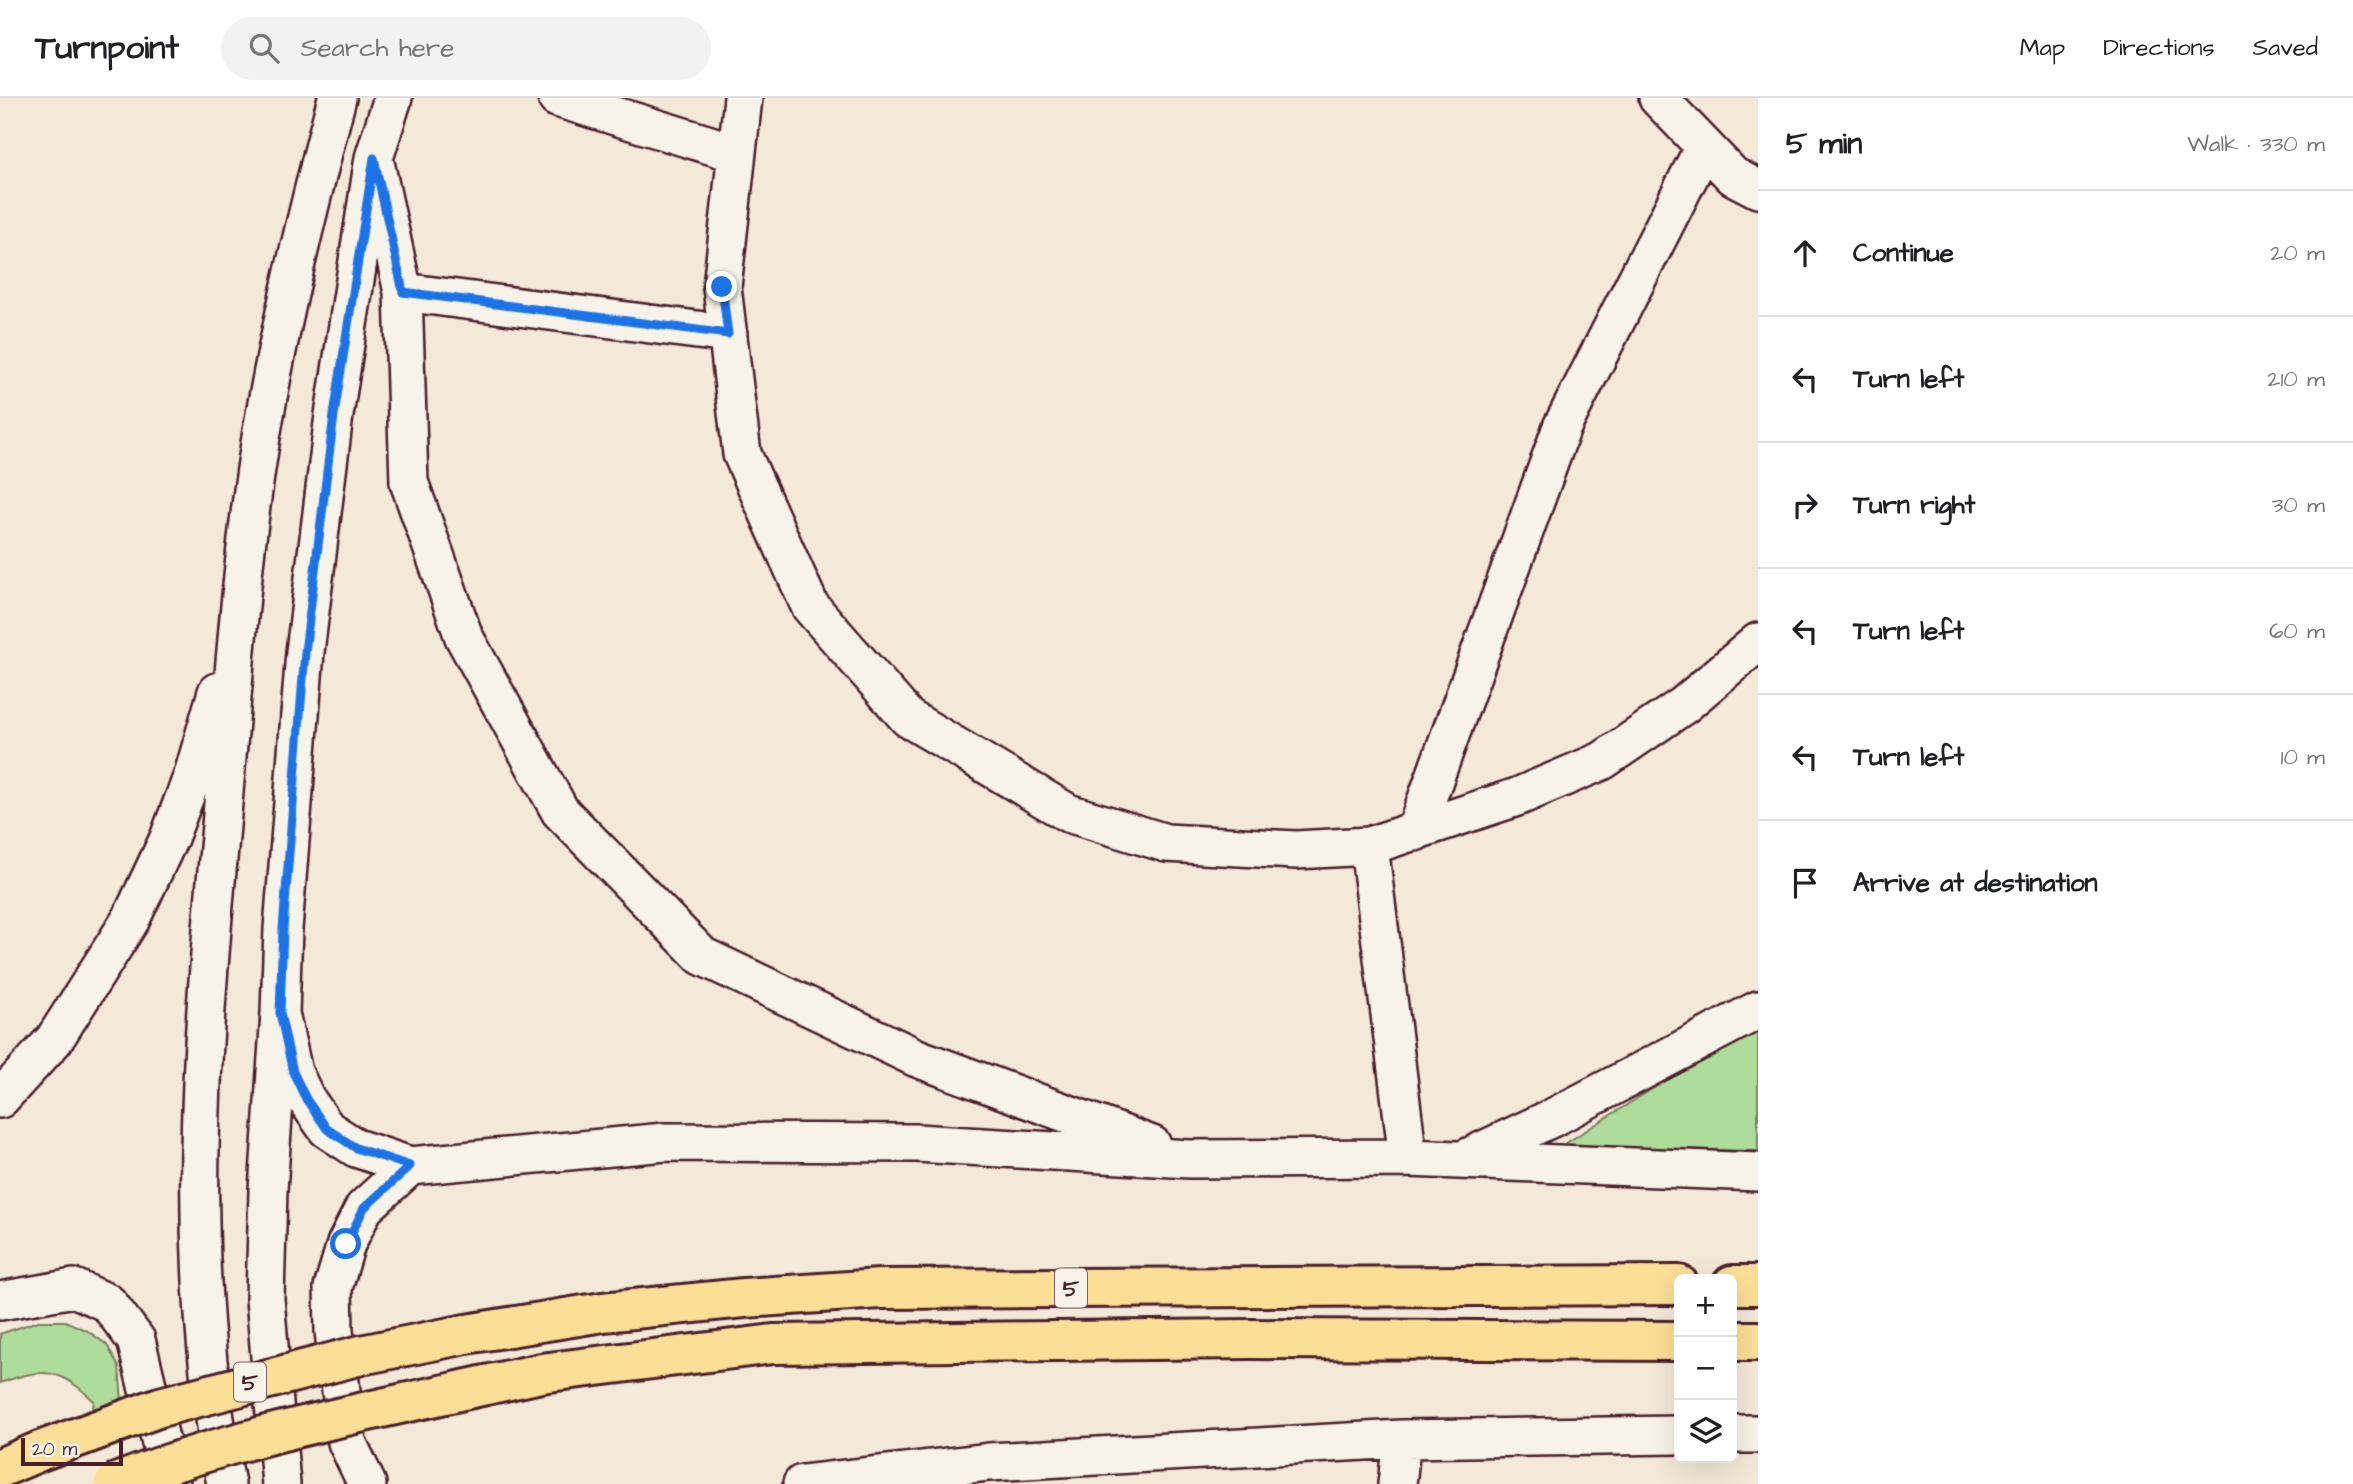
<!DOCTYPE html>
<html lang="en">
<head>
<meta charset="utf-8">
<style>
  :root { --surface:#fff; --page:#f2f2f2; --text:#202124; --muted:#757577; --line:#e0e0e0 }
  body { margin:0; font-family:"Architects Daughter",sans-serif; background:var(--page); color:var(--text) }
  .controls { position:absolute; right:21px; bottom:21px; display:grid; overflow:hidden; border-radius:10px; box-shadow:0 7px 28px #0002 }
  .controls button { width:63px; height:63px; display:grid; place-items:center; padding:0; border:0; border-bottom:2px solid var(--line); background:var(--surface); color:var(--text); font:35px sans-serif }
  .scale { position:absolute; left:21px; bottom:18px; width:102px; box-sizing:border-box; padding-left:7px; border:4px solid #4a1f2b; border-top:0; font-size:19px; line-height:24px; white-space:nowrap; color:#4a1f2b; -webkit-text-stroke:5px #f7f3e8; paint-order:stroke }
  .stop { position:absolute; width:21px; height:21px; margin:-16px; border:5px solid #1a73e8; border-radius:50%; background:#fff }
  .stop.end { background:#1a73e8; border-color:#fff; box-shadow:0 2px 7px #0008 }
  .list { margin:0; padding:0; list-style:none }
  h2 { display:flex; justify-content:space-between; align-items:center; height:91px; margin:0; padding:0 28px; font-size:30px }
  h2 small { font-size:23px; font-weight:400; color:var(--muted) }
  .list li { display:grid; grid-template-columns:46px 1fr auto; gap:21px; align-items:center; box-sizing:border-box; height:126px; padding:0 28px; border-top:2px solid var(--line) }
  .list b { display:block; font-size:26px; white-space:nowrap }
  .list em { font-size:23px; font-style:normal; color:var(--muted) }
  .icon { flex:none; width:38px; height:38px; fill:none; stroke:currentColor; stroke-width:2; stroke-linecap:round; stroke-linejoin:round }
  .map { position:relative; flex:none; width:1758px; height:1386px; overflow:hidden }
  header { display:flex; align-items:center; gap:42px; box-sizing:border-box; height:98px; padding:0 35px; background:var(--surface); border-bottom:2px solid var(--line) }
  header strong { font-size:33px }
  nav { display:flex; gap:38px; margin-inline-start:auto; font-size:24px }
  .search { width:490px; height:63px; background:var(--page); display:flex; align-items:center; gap:18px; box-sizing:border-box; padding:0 24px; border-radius:38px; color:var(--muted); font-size:26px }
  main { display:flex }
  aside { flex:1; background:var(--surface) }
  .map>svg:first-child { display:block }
  .green { fill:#aedc9a; stroke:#7c7e62; stroke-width:2 }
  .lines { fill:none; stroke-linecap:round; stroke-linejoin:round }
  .minor-casing { stroke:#4a1f2b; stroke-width:42 }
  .highway-casing { stroke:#4a1f2b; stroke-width:44 }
  .minor { stroke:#f7f3e8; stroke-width:37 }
  .highway { stroke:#fbdf96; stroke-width:38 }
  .highway-bridge-casing { stroke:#4a1f2b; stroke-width:44; stroke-linecap:butt }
  .highway-bridge { stroke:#fbdf96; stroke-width:38 }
  .route { stroke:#1a73e8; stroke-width:9 }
  .labels { text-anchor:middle; stroke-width:5; stroke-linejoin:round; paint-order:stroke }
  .shield { fill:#f7f3e8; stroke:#7e5f64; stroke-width:2 }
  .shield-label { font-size:23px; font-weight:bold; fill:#4a1f2b }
</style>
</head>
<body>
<header>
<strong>Turnpoint</strong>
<div class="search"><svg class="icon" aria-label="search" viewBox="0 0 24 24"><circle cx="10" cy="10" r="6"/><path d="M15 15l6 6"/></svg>Search here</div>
<nav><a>Map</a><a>Directions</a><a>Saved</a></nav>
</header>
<main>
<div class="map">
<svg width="1758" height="1386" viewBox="0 0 1758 1386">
  <rect width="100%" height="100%" fill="#f4e9d8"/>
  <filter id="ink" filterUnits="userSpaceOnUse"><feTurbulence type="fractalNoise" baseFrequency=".0143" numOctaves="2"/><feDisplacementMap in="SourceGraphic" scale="14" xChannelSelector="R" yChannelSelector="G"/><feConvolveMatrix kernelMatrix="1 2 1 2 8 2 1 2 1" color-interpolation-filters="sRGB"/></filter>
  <g filter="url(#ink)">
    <path class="green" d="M1758 925V1053L1561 1048Z
      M38 1223H65L88 1233 107 1247 119 1269 122 1303 92 1314 94 1303C59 1270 44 1269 0 1285V1236Z"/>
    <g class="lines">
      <defs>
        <path id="minor" d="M557 0 736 55
          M743 0 722 189 742 356 810 508 908 620 1068 715 1166 745 1296 752 1369 748 1517 699 1602 663 1684 607 1758 544
          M1658 0 1733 78 1758 91
          M374 60 403 194 409 384 464 539 560 713 702 858 917 960 1152 1047
          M403 194 728 236
          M1415 734 1562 329 1704 49
          M1369 748 1408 1060
          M280 915 293 974 306 1001 327 1031 356 1050 410 1068 665 1044 916 1045 1190 1061 1408 1060 1758 1074
          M0 1001 54 942 131 821 169 740 193 677 217 594
          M1469 1059 1554 1019 1758 912
          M0 1203 74 1190 108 1205 136 1242 171 1386
          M1732 1336H1758
          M226 1386C183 1169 201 946 221 728 232 609 239 489 256 371 275 245 305 123 337 0
          M281 1386 265 1201 268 1092 280 915 283 831 305 554 334 317 374 60 393 0
          M367 1386 347 1344 334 1233 333 1190 346 1146 364 1110 410 1068
          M802 1386 989 1364 1402 1341 1679 1337
          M1397 1386 1402 1341"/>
        <path id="highway" d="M1732 1187H1758
          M466 1236 603 1214 744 1200 880 1191 1679 1187
          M1732 1243H1758
          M486 1287 541 1275 773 1246 1250 1241 1679 1243
          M0 1370 40 1353"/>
      </defs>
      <use href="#minor" class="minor-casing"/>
      <use href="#highway" class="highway-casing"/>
      <use href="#minor" class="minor"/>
      <use href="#highway" class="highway"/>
      <defs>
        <path id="highway-bridge" d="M40 1353 160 1309 361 1257 466 1236
          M114 1386C231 1339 362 1315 486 1287"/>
      </defs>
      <use href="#highway-bridge" class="highway-bridge-casing"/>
      <use href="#highway-bridge" class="highway-bridge"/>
    </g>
  </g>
  <g class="lines" filter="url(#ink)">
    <path class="route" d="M346 1146 364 1110 410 1068 356 1050 327 1031 306 1001 293 974 280 915 283 831 305 554 334 317 374 60 403 194 728 236 722 189"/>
  </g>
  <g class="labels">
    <g class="shield">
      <rect x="1055" y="1170.5" width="32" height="39" rx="5"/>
      <rect x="234" y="1264.5" width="32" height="39" rx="5"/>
    </g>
    <g class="shield-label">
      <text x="1071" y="1198">5</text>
      <text x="250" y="1292">5</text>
    </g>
  </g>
</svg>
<div class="controls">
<button>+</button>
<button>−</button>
<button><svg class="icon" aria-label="layers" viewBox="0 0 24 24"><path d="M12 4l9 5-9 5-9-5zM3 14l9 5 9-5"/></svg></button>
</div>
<div class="scale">20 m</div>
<div class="stop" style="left:346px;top:1146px"></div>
<div class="stop end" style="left:722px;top:189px"></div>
</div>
<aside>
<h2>5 min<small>Walk · 330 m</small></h2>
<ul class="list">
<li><svg class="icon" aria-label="ahead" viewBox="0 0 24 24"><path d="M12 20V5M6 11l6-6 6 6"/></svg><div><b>Continue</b></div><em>20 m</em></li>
<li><svg class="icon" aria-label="left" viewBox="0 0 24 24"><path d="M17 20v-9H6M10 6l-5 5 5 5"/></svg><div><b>Turn left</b></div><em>210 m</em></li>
<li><svg class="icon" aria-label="right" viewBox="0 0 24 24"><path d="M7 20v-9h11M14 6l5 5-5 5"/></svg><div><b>Turn right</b></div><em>30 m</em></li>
<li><svg class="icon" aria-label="left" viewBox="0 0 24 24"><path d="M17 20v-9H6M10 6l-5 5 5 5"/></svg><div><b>Turn left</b></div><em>60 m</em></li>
<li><svg class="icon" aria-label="left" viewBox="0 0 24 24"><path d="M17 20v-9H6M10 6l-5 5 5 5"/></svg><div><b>Turn left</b></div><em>10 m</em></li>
<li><svg class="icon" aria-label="arrive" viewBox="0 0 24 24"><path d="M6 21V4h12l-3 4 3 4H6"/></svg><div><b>Arrive at destination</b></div></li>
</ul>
</aside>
</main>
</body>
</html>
